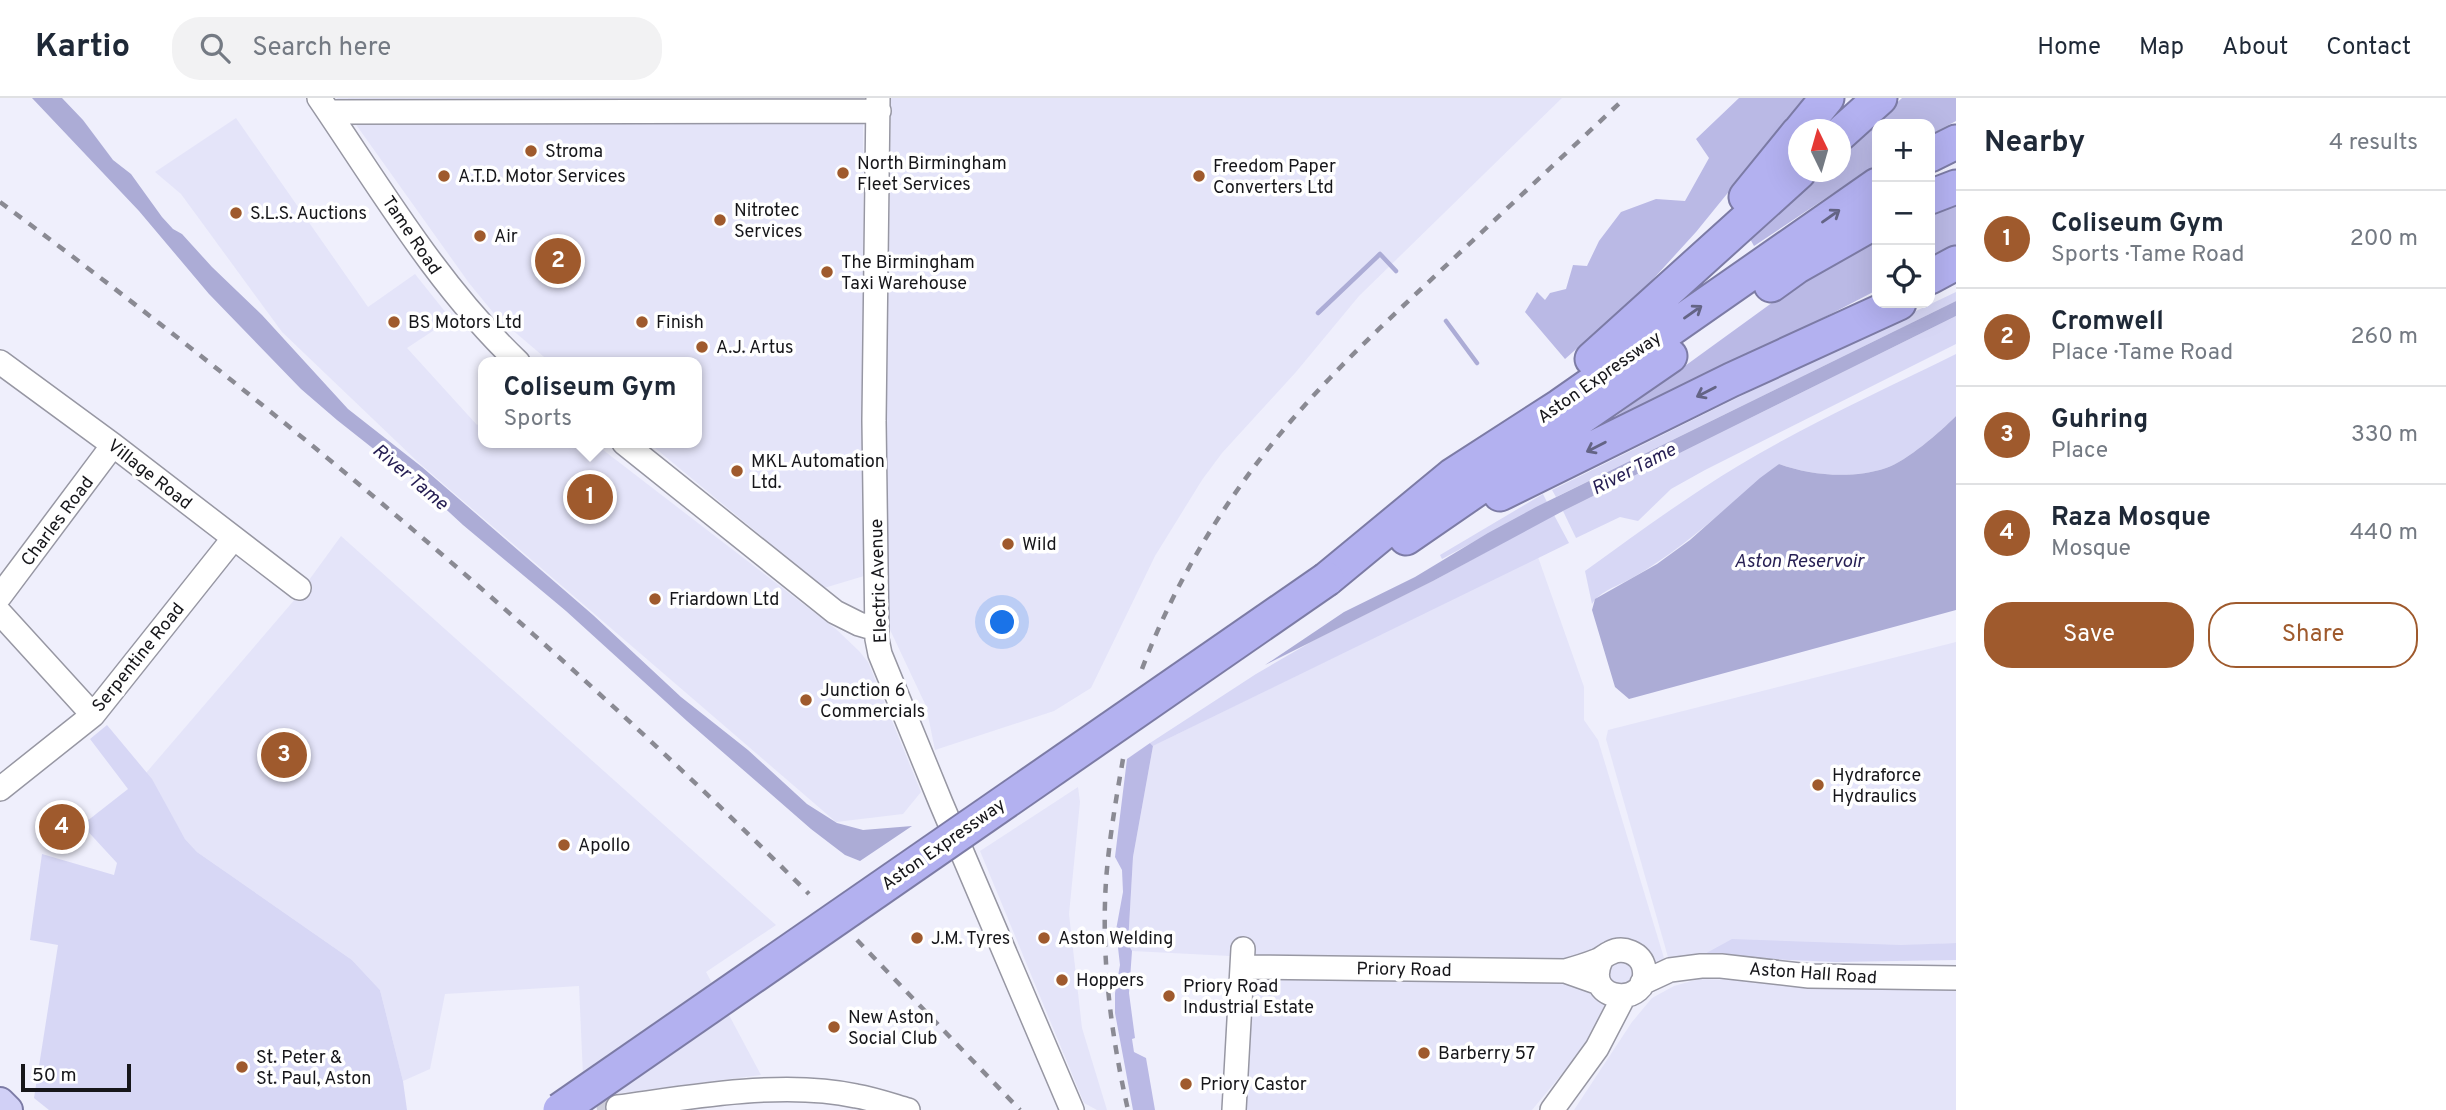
<!DOCTYPE html>
<html lang="en">
<head>
<meta charset="utf-8">
<style>
  :root { --surface:#fff; --page:#f2f2f3; --text:#1f2937; --muted:#747a83; --line:#e0e1e3; --accent:#9f5a2d }
  body { margin:0; font-family:Overpass,sans-serif; background:var(--page); color:var(--text) }
  .controls { position:absolute; right:21px; top:21px; display:grid; overflow:hidden; border-radius:14px; box-shadow:0 7px 28px #0002 }
  .controls button { width:63px; height:63px; display:grid; place-items:center; padding:0; border:0; border-bottom:2px solid var(--line); background:var(--surface); color:var(--text); font:35px sans-serif }
  .compass { position:absolute; left:1788px; top:21px; width:63px; height:63px; border-radius:50%; background:var(--surface); box-shadow:0 7px 28px #0002; rotate:355deg }
  .scale { position:absolute; left:21px; bottom:18px; width:110px; box-sizing:border-box; padding-left:7px; border:4px solid #16161a; border-top:0; font-size:19px; line-height:24px; white-space:nowrap; color:#16161a; -webkit-text-stroke:5px #fff; paint-order:stroke }
  .you { position:absolute; left:1003px; top:525px; width:24px; height:24px; margin:-18px; border:5px solid #fff; border-radius:50%; background:#1a73e8; box-shadow:0 0 0 10px #1a73e833 }
  .badge { display:grid; place-items:center; width:46px; height:46px; border-radius:50%; background:var(--accent); color:#fff; font-size:23px; font-weight:700 }
  .pin { position:absolute; translate:-50% -50%; border:4px solid #fff; box-shadow:0 2px 7px #0006 }
  .popup { position:absolute; left:478px; top:259px; width:224px; height:91px; box-sizing:border-box; display:grid; place-content:center; border-radius:14px; background:var(--surface); filter:drop-shadow(0 2px 5px #0005); font-size:23px; white-space:nowrap; color:var(--muted) }
  .popup b { font-size:26px; color:var(--text) }
  .popup::after { content:''; position:absolute; left:50%; top:100%; margin-left:-14px; border:14px solid transparent; border-top-color:var(--surface) }
  .list { margin:0; padding:0; list-style:none }
  h2 { display:flex; justify-content:space-between; align-items:center; height:91px; margin:0; padding:0 28px; font-size:30px }
  h2 small { font-size:23px; font-weight:400; color:var(--muted) }
  .list li { display:grid; grid-template-columns:46px 1fr auto; gap:21px; align-items:center; box-sizing:border-box; height:98px; padding:0 28px; border-top:2px solid var(--line) }
  .list b { display:block; font-size:26px; white-space:nowrap }
  .list p { margin:0; font-size:23px; white-space:nowrap; color:var(--muted) }
  .list em { font-size:23px; font-style:normal; color:var(--muted) }
  .actions { display:flex; gap:14px; padding:21px 28px }
  .actions a { flex:1; padding:16px 0; border:2px solid var(--accent); border-radius:28px; text-align:center; font-size:24px; color:var(--accent) }
  .actions .main { background:var(--accent); color:#fff }
  .icon { flex:none; width:38px; height:38px; fill:none; stroke:currentColor; stroke-width:2; stroke-linecap:round; stroke-linejoin:round }
  .map { position:relative; flex:none; width:1956px; height:1012px; overflow:hidden }
  header { display:flex; align-items:center; gap:42px; box-sizing:border-box; height:98px; padding:0 35px; background:var(--surface); border-bottom:2px solid var(--line) }
  header strong { font-size:33px }
  nav { display:flex; gap:38px; margin-inline-start:auto; font-size:24px }
  .search { width:490px; height:63px; background:var(--page); display:flex; align-items:center; gap:18px; box-sizing:border-box; padding:0 24px; border-radius:28px; color:var(--muted); font-size:26px }
  main { display:flex }
  aside { flex:1; background:var(--surface) }
  .map>svg:first-child { display:block }
  .built { fill:#e4e4f9 }
  .green { fill:#d7d7f5 }
  .forest { fill:#bab9e5 }
  .water { fill:#acacd6 }
  .lines { fill:none; stroke-linecap:round; stroke-linejoin:round }
  .stream { stroke:#acacd6; stroke-width:4.5 }
  .minor-tunnel { stroke:#ceceda; stroke-width:23; stroke-dasharray:23 11; stroke-linecap:butt }
  .minor-casing { stroke:#9797a3; stroke-width:26 }
  .major-casing { stroke:#7c7ba5; stroke-width:32 }
  .highway-casing { stroke:#7c7ba5; stroke-width:37 }
  .minor { stroke:#fff; stroke-width:23 }
  .major { stroke:#d1d0f6; stroke-width:28 }
  .highway { stroke:#b3b1f0; stroke-width:33 }
  .rail { stroke:#8a8a93; stroke-width:4.5; stroke-dasharray:9 9; stroke-linecap:butt }
  .highway-bridge-casing { stroke:#7c7ba5; stroke-width:37; stroke-linecap:butt }
  .highway-bridge { stroke:#b3b1f0; stroke-width:33 }
  .oneway { stroke:#646485 }
  .poi-dot { fill:#9f5a2d; stroke:#fff; stroke-width:2.5 }
  .labels { text-anchor:middle; stroke-width:7; stroke-linejoin:round; paint-order:stroke }
  .poi-label { font-size:18px; fill:#16161a; stroke:#fff; text-anchor:start }
  .street-label { font-size:18px; fill:#16161a; stroke:#fff }
  .water-label { font-size:19px; font-style:italic; fill:#272054; stroke:#fff }
</style>
</head>
<body>
<header>
<strong>Kartio</strong>
<div class="search"><svg class="icon" aria-label="search" viewBox="0 0 24 24"><circle cx="10" cy="10" r="6"/><path d="M15 15l6 6"/></svg>Search here</div>
<nav><a>Home</a><a>Map</a><a>About</a><a>Contact</a></nav>
</header>
<main>
<div class="map">
<svg width="1956" height="1012" viewBox="0 0 1956 1012">
  <rect width="100%" height="100%" fill="#efeffc"/>
  <path class="built" d="M337 0H863L864 478 824 490 649 345H697V264H550L496 218 469 185Z
    M891 0H1562L1359 198 1296 274 1222 355 1202 382 1155 458 1091 590 1054 613 935 652 926 608 884 519Z
    M236 20 368 209 415 176 451 221 407 250 477 327 483 322V345H594L837 532 859 553 868 564 921 694 903 716 836 724 419 365 282 234 181 96 155 74Z
    M341 438 776 827 706 874 761 977 584 1000 579 888 445 896 430 971 403 983 380 892 352 862 197 754 185 741 146 675 296 500Z
    M1538 459 1584 589V622L1598 642 1664 860 1615 912 1532 1012H1233L1230 858 1132 853 1128 846 1133 759 1153 648Z
    M1956 544V845L1668 859 1606 641 1608 632Z
    M1078 689 1080 704 1069 816 1082 930 1107 1012H1097L1084 1005 980 753Z
    M1699 881 1956 888V1012H1574L1632 924 1652 900 1674 888Z"/>
  <path class="green" d="M1956 194V203L1556 399 1552 392 1821 258Z
    M1956 218V246L1705 372 1671 391 1638 423 1620 419 1576 440 1563 413Z
    M1956 256V318C1940 334 1907 363 1886 370 1853 381 1812 378 1779 366 1730 405 1687 449 1632 480 1620 487 1600 493 1592 506L1585 473C1635 437 1685 400 1738 368 1808 326 1883 292 1956 256Z
    M1543 396 1547 404 1442 461 1440 457Z
    M1554 417 1569 445 1153 648 1150 645 1256 576 1311 544 1433 483Z
    M107 627 152 681 185 741 197 754 352 862 380 892 403 983 407 1012H49L34 1000 58 847 30 842 42 756 114 777 117 765 82 727 128 691 90 641Z
    M1732 841 1901 847 1956 845V862L1836 864 1701 858Z"/>
  <path class="forest" d="M1739 0H1805L1696 134 1645 190 1565 261 1525 214 1537 194 1545 202 1550 195 1566 191 1573 167 1587 168 1599 143 1621 114 1656 101 1685 103 1709 60 1696 41Z
    M1902 0H1956V23L1930 37V26H1877V66L1754 148 1749 139 1822 74H1840L1841 56Z
    M1956 108V154L1930 166V117Z
    M1877 141V192L1775 245 1598 331 1795 188Z
    M1150 645 1153 648 1133 759 1128 846 1132 853 1129 895 1135 940 1132 941 1134 954 1146 960 1155 1012H1133L1115 915V895L1120 867 1116 832 1123 794 1122 772 1115 759 1127 661Z"/>
  <path class="water" d="M32 0H62L83 22 113 62 131 76 162 119 173 131 182 136 212 169 262 217 348 311 422 369 593 517 681 599 748 652 807 706 837 725 863 732 912 728 860 763 845 757 811 731 687 623 566 513 463 427 423 390 337 322 301 291 209 196 139 113Z
    M1956 203V218L1563 413 1433 483 1265 567 1344 514 1415 479 1488 435 1536 409Z
    M1956 318V512L1629 601 1615 589 1592 512 1595 501 1657 466 1690 442 1760 380 1779 366C1812 378 1853 381 1886 370 1907 363 1940 334 1956 318Z"/>
  <g class="lines">
    <path class="stream" d="M1318 215 1380 156 1396 173
      M1446 223 1477 265"/>
    <path class="minor-tunnel" d="M597 1012 618 1009"/>
    <defs>
      <path id="minor" d="M319 0C381 91 438 188 518 264
        M878 0 874 323 877 541 880 556 941 705 1072 1012
        M329 14 879 13
        M0 264 113 347 299 490
        M624 345 835 514 859 526 876 531
        M0 498 113 347
        M0 515 93 617
        M0 691 93 617 233 441
        M1242 869 1565 873 1599 885
        M1565 873C1576 870 1586 867 1596 863 1602 861 1605 857 1610 855 1623 848 1641 855 1644 870 1652 910 1581 906 1601 862
        M1642 885 1670 872 1701 868H1721L1809 878 1956 880
        M618 1009C692 999 783 982 856 998 874 1001 891 1007 908 1012
        M1234 1012 1243 851
        M1552 1012 1597 950 1624 898"/>
      <path id="major" d="M0 1004 8 1012"/>
      <path id="highway" d="M1801 32 1827 0
        M1840 36 1880 0
        M1930 57 1956 44
        M1746 99 1798 35
        M1930 99 1956 89
        M1930 179 1956 165
        M1771 187 1796 169 1877 123
        M1592 261 1799 74
        M1500 396 1731 282 1899 205
        M1406 440 1670 258
        M1327 481 1453 377 1560 308 1877 87"/>
    </defs>
    <use href="#minor" class="minor-casing"/>
    <use href="#major" class="major-casing"/>
    <use href="#highway" class="highway-casing"/>
    <use href="#minor" class="minor"/>
    <use href="#major" class="major"/>
    <use href="#highway" class="highway"/>
    <path class="rail" d="M0 104C285 316 558 545 809 796
      M1142 571C1183 462 1249 364 1330 280 1364 244 1400 211 1436 177 1499 118 1562 59 1625 0
      M1123 661C1116 701 1109 742 1106 783 1101 860 1111 937 1128 1012
      M857 842 1020 1012"/>
    <defs>
      <path id="highway-bridge" d="M560 1012 1327 481"/>
    </defs>
    <use href="#highway-bridge" class="highway-bridge-casing"/>
    <use href="#highway-bridge" class="highway-bridge"/>
  </g>
  <defs><path id="oneway-shaft" d="M-6 0H5M1.5-3L5.5 0L1.5 3" fill="none" stroke-width="1.6" stroke-linecap="round" stroke-linejoin="round" transform="scale(1.75)"/></defs>
  <g class="oneway">
    <use href="#oneway-shaft" transform="translate(1831 118) rotate(-35)"/>
    <use href="#oneway-shaft" transform="translate(1693 214) rotate(-35)"/>
    <use href="#oneway-shaft" transform="translate(1706 294) rotate(153)"/>
    <use href="#oneway-shaft" transform="translate(1596 349) rotate(153)"/>
  </g>
  <g class="poi-dot">
    <circle cx="531" cy="53" r="7"/>
    <circle cx="843" cy="75" r="7"/>
    <circle cx="444" cy="78" r="7"/>
    <circle cx="1199" cy="78" r="7"/>
    <circle cx="236" cy="115" r="7"/>
    <circle cx="720" cy="122" r="7"/>
    <circle cx="480" cy="138" r="7"/>
    <circle cx="827" cy="174" r="7"/>
    <circle cx="394" cy="224" r="7"/>
    <circle cx="642" cy="224" r="7"/>
    <circle cx="702" cy="249" r="7"/>
    <circle cx="737" cy="373" r="7"/>
    <circle cx="1008" cy="446" r="7"/>
    <circle cx="655" cy="501" r="7"/>
    <circle cx="806" cy="602" r="7"/>
    <circle cx="1818" cy="687" r="7"/>
    <circle cx="564" cy="747" r="7"/>
    <circle cx="917" cy="840" r="7"/>
    <circle cx="1044" cy="840" r="7"/>
    <circle cx="1062" cy="882" r="7"/>
    <circle cx="1169" cy="898" r="7"/>
    <circle cx="834" cy="929" r="7"/>
    <circle cx="1424" cy="955" r="7"/>
    <circle cx="242" cy="969" r="7"/>
    <circle cx="1186" cy="986" r="7"/>
  </g>
  <g class="labels">
    <g class="poi-label">
      <text x="545" y="59">Stroma</text>
      <text x="857" y="71">North Birmingham<tspan x="857" dy="21">Fleet Services</tspan></text>
      <text x="1213" y="74">Freedom Paper<tspan x="1213" dy="21">Converters Ltd</tspan></text>
      <text x="458" y="84">A.T.D. Motor Services</text>
      <text x="734" y="118">Nitrotec<tspan x="734" dy="21">Services</tspan></text>
      <text x="250" y="121">S.L.S. Auctions</text>
      <text x="494" y="144">Air</text>
      <text x="841" y="170">The Birmingham<tspan x="841" dy="21">Taxi Warehouse</tspan></text>
      <text x="408" y="230">BS Motors Ltd</text>
      <text x="656" y="230">Finish</text>
      <text x="716" y="255">A.J. Artus</text>
      <text x="751" y="369">MKL Automation<tspan x="751" dy="21">Ltd.</tspan></text>
      <text x="1022" y="452">Wild</text>
      <text x="669" y="507">Friardown Ltd</text>
      <text x="820" y="598">Junction 6<tspan x="820" dy="21">Commercials</tspan></text>
      <text x="1832" y="683">Hydraforce<tspan x="1832" dy="21">Hydraulics</tspan></text>
      <text x="578" y="753">Apollo</text>
      <text x="931" y="846">J.M. Tyres</text>
      <text x="1058" y="846">Aston Welding</text>
      <text x="1076" y="888">Hoppers</text>
      <text x="1183" y="894">Priory Road<tspan x="1183" dy="21">Industrial Estate</tspan></text>
      <text x="848" y="925">New Aston<tspan x="848" dy="21">Social Club</tspan></text>
      <text x="1438" y="961">Barberry 57</text>
      <text x="256" y="965">St. Peter &amp;<tspan x="256" dy="21">St. Paul, Aston</tspan></text>
      <text x="1200" y="992">Priory Castor</text>
    </g>
    <g class="street-label">
      <text transform="translate(412 137) rotate(56)" y="6">Tame Road</text>
      <text transform="translate(1599 279) rotate(-35)" y="6">Aston Expressway</text>
      <text transform="translate(150 376) rotate(38)" y="6">Village Road</text>
      <text transform="translate(57 423) rotate(-53)" y="6">Charles Road</text>
      <text transform="translate(878 483) rotate(-92)" y="6">Electric Avenue</text>
      <text transform="translate(138 559) rotate(-51)" y="6">Serpentine Road</text>
      <text transform="translate(943 746) rotate(-35)" y="6">Aston Expressway</text>
      <text transform="translate(1404 871) rotate(1)" y="6">Priory Road</text>
      <text transform="translate(1813 875) rotate(4)" y="6">Aston Hall Road</text>
    </g>
    <g class="water-label">
      <text transform="translate(1633 370) rotate(-27)" y="7">River Tame</text>
      <text transform="translate(411 378) rotate(40)" y="7">River Tame</text>
      <text x="1799" y="469">Aston Reservoir</text>
    </g>
  </g>
</svg>
<div class="controls">
<button>+</button>
<button>−</button>
<button><svg class="icon" aria-label="locate" viewBox="0 0 24 24"><circle cx="12" cy="12" r="6"/><path d="M12 2v4M12 18v4M2 12h4M18 12h4"/></svg></button>
</div>
<svg class="compass" viewBox="-18 -18 36 36"><path d="M0-13l5 13h-10z" fill="#e53935"/><path d="M0 13l5-13h-10z" fill="#747a83"/></svg>
<div class="scale">50 m</div>
<div class="you"></div>
<div class="pin badge" style="left:590px;top:399px">1</div>
<div class="popup"><b>Coliseum Gym</b>Sports</div>
<div class="pin badge" style="left:558px;top:163px">2</div>
<div class="pin badge" style="left:284px;top:657px">3</div>
<div class="pin badge" style="left:62px;top:729px">4</div>
</div>
<aside>
<h2>Nearby<small>4 results</small></h2>
<ul class="list">
<li><span class="badge">1</span><div><b>Coliseum Gym</b><p>Sports · Tame Road</p></div><em>200 m</em></li>
<li><span class="badge">2</span><div><b>Cromwell</b><p>Place · Tame Road</p></div><em>260 m</em></li>
<li><span class="badge">3</span><div><b>Guhring</b><p>Place</p></div><em>330 m</em></li>
<li><span class="badge">4</span><div><b>Raza Mosque</b><p>Mosque</p></div><em>440 m</em></li>
</ul>
<div class="actions"><a class="main">Save</a><a>Share</a></div>
</aside>
</main>
</body>
</html>
